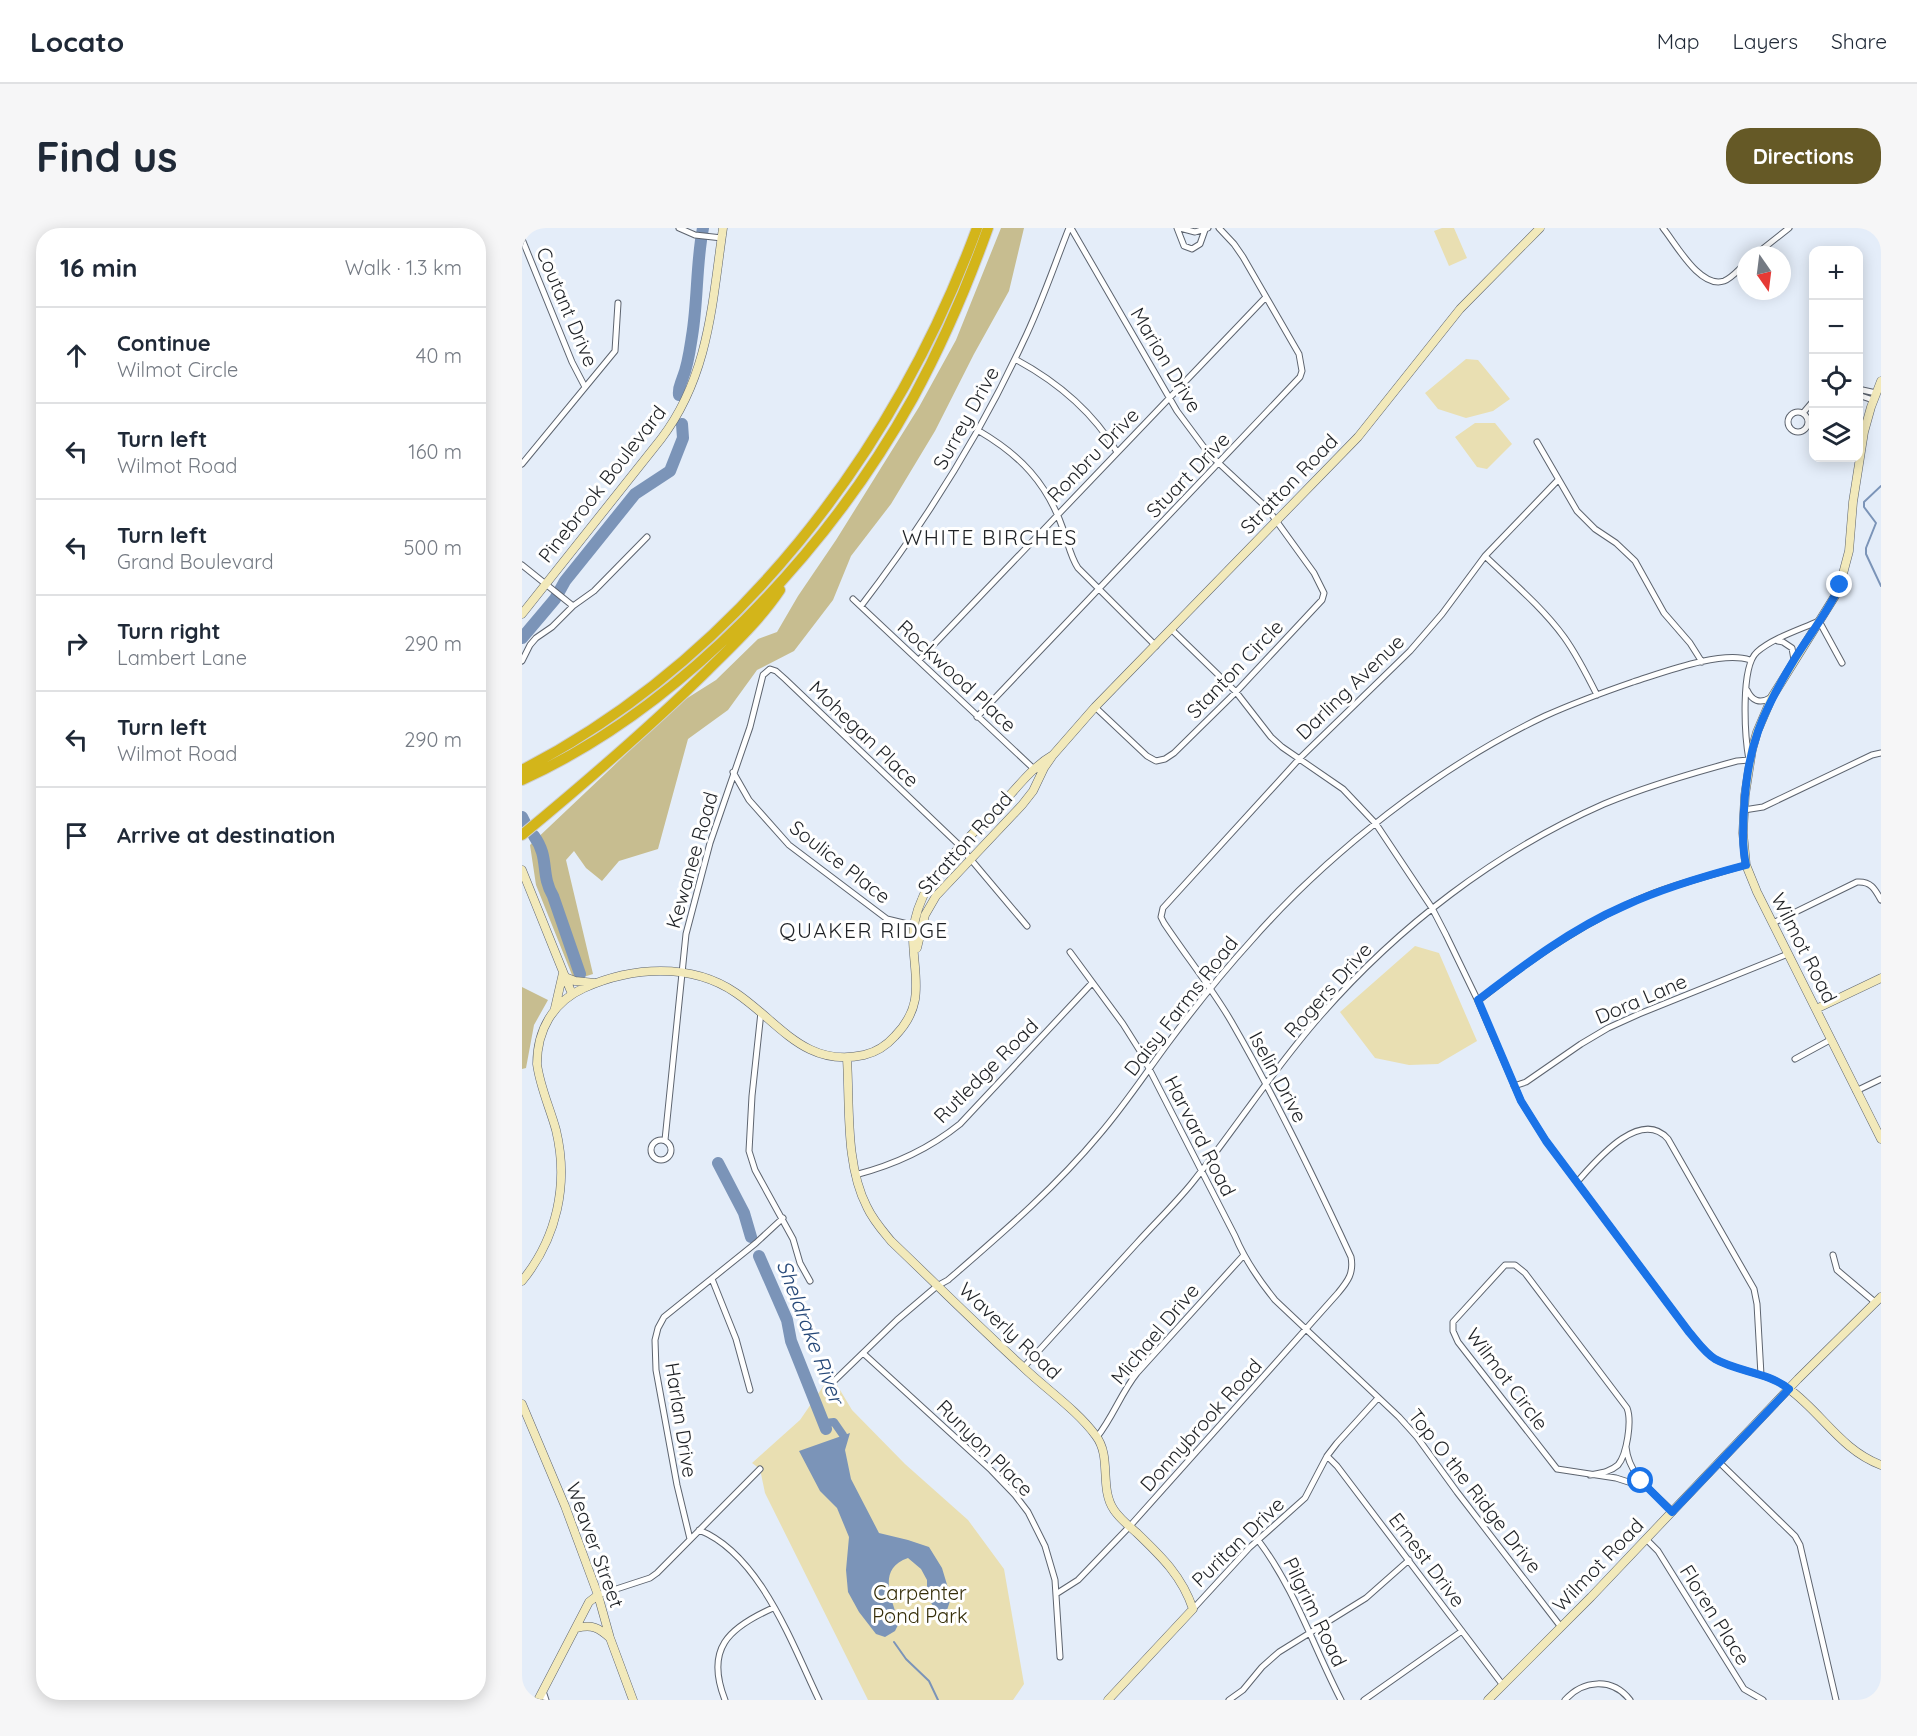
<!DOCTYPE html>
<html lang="en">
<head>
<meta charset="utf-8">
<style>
  :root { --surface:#fff; --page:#f6f6f7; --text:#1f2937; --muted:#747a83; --line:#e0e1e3; --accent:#655926 }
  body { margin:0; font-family:Quicksand,sans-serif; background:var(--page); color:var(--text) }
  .controls { position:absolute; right:18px; top:18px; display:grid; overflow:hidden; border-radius:12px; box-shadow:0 3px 15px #0003 }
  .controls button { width:54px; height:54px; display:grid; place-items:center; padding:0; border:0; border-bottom:2px solid var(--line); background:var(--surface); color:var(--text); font:30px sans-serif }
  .compass { position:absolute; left:1215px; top:18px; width:54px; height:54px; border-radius:50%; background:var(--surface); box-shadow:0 3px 15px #0003; rotate:166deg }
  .stop { position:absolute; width:18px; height:18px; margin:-14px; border:4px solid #1a73e8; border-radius:50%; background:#fff }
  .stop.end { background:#1a73e8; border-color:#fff; box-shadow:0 2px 6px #0008 }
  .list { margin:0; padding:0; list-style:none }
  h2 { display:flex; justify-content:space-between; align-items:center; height:78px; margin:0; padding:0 24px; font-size:26px }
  h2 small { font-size:20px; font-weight:400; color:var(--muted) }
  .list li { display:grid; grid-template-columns:39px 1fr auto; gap:18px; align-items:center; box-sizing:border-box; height:96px; padding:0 24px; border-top:2px solid var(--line) }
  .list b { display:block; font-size:22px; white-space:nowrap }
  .list p { margin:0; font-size:20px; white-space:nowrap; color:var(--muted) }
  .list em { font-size:20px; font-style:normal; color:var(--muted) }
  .icon { flex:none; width:33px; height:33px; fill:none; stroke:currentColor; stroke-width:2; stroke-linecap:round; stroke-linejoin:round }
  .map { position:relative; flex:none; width:1359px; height:1472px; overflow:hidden; border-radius:24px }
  header { display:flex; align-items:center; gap:36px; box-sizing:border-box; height:84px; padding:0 30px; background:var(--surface); border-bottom:2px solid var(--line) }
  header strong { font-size:28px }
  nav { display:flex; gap:33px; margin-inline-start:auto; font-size:21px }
  .intro { display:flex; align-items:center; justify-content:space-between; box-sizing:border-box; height:144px; padding:0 36px }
  h1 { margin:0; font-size:42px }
  .button { padding:15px 27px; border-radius:24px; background:var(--accent); color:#fff; font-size:21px; font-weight:700 }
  main { display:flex; gap:36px; padding:0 36px }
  aside { flex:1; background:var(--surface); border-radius:24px; box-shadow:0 3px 15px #0003 }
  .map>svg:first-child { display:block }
  .green { fill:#e9dfb2 }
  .forest { fill:#c7bd90 }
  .water { fill:#7b94b8 }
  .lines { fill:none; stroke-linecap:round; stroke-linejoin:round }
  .stream { stroke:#7b94b8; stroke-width:2 }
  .canal { stroke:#7b94b8; stroke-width:8 }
  .river { stroke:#7b94b8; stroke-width:12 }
  .street-casing { stroke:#5d646f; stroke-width:7 }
  .secondary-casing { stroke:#5d646f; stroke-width:9 }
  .highway-casing { stroke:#cececf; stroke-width:12 }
  .street { stroke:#fff; stroke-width:5 }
  .secondary { stroke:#f2e9ba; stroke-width:8 }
  .highway { stroke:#d3b51a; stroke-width:10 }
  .route { stroke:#1a73e8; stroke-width:8 }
  .labels { text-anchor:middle; stroke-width:6; stroke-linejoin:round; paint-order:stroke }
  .street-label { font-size:20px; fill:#1f2226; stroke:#fff }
  .park-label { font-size:20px; fill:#352d08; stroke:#fff }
  .neighbourhood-label { font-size:21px; letter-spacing:1.5px; fill:#1f2226; stroke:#fff }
  .water-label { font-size:21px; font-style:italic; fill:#274979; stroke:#fff }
</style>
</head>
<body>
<header>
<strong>Locato</strong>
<nav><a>Map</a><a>Layers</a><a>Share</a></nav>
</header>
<div class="intro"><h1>Find us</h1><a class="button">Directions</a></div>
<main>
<aside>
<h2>16 min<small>Walk · 1.3 km</small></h2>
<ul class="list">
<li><svg class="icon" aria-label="ahead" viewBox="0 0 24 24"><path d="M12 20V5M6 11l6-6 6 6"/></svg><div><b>Continue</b><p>Wilmot Circle</p></div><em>40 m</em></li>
<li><svg class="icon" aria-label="left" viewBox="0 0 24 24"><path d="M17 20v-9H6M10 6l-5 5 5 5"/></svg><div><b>Turn left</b><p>Wilmot Road</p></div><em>160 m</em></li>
<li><svg class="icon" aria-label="left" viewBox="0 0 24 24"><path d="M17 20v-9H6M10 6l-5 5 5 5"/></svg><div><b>Turn left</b><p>Grand Boulevard</p></div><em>500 m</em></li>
<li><svg class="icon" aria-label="right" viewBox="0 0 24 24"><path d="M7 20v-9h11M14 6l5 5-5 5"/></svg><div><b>Turn right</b><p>Lambert Lane</p></div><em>290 m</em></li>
<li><svg class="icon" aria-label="left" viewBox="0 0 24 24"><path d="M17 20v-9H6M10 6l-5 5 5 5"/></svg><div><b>Turn left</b><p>Wilmot Road</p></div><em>290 m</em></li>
<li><svg class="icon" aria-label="arrive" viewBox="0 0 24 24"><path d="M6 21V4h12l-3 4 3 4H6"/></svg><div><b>Arrive at destination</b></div></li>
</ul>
</aside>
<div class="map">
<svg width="1359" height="1472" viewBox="0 0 1359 1472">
  <rect width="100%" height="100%" fill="#e4edf9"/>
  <path class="green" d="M920 0H932L945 30 927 38 912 3Z
    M944 131 956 132 988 171 971 183 944 190 916 181 903 165Z
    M953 195H973L990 216 965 241 955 239 933 209Z
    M893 718 917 725 955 813 916 836 887 837 853 830 818 784Z
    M309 1147 330 1182 383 1236 446 1292 482 1341 502 1456 491 1472H346L243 1265 238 1241 230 1235 278 1192Z"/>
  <path class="forest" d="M479 0H502L487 63 452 126 413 203 369 276 329 328 311 372 272 423 235 442 206 482 166 511 136 621 97 633 80 653 64 640 52 623 44 632 71 746 52 752 14 657 8 617 159 474 194 452 236 411 255 404 276 368 314 312 397 179 434 112Z
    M0 759 26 772 12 797 4 840 0 841Z"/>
  <path class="water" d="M328 1205 323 1222 329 1251 357 1305 386 1312 407 1319 420 1340 429 1370 425 1382H414L405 1369V1352L399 1341 386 1330C354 1341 370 1371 377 1395L373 1403 363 1409 354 1406 337 1384 326 1364 324 1342 327 1309 315 1280 298 1263 277 1223Z"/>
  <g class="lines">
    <path class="stream" d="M1359 258 1342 274V279L1354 295 1344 320V326L1359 358
      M372 1414 384 1431 407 1453 416 1472"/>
    <path class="canal" d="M303 1195 312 1194 321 1207"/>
    <path class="river" d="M157 167C156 159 159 156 161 149 166 137 168 121 170 108 176 72 174 36 181 0
      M0 410 33 371 43 353 113 266 148 243 161 210 160 196
      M0 589 4 597
      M12 608C28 630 18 646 31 668L58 746
      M196 935 222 985 229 1009
      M237 1028 265 1092 269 1113 304 1201"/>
    <defs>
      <path id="street" d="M157 0 173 7 200 10
        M549 0 655 183 687 226 745 280 792 345 802 365 800 372 714 464 652 525 643 531 634 533 625 528 573 479
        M655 0 662 18 670 21 678 16 683 2
        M658 0 673 4 686 0
        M1141 0C1154 16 1178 61 1202 53 1210 50 1217 41 1224 35
        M0 11 50 134 63 159
        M1233 27 1267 0
        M493 131C534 153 571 184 595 224
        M1336 161 1354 165
        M1336 167 1351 172
        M1266 194a10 10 0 1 1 20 0a10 10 0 1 1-20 0Z
        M1281 185 1292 172
        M457 203C498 227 525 255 541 301 546 314 548 328 556 340L634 418
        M1015 214 1055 283 1073 301 1094 315 1113 333 1142 385 1168 415 1180 434
        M0 236 93 123 96 75
        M963 328C990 354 1020 379 1042 409 1055 427 1065 447 1075 467
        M0 337 51 378
        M331 371 513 542
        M339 378C402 296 457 209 501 114 519 77 532 38 547 0
        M650 402 714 464 749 509 760 519 821 561 854 596 910 680 924 707 956 773 999 873 1024 913 1167 1104C1175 1113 1182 1124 1193 1131 1216 1144 1246 1144 1267 1161
        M1256 413 1261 414 1270 420 1272 432
        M397 432 743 70
        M0 433 8 417 14 410 30 399 51 378 72 363 125 309
        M1225 462C1230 473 1238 476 1248 470
        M455 489 778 149 780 143 777 126 721 29 712 16 697 0
        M211 544 227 572 267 617 365 691 394 698
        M1222 582 1241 579 1350 527 1359 525
        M1251 695 1335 654C1349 653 1353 661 1359 672
        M548 724 601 796 618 823 713 1008C723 1032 736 1051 753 1072L877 1189 895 1209 935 1264 1039 1399
        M956 773C1010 730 1067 690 1132 665 1162 654 1193 646 1224 637
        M239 784 230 868 227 923 233 942 271 1011 278 1035 288 1053
        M1273 831 1308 812
        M992 858 1004 854 1059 816 1086 800 1117 786 1266 726
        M1334 863 1359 851
        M129 922a10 10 0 1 1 20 0a10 10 0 1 1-20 0Z
        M143 912 164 706 188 615 228 499 241 447 248 441 254 443 263 451 435 615 505 698
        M333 947C372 937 407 921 438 896L570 755
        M1055 954C1073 934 1118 879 1146 911L1232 1061 1235 1076 1239 1147
        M1311 1027 1315 1042 1354 1075
        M190 1051 214 1111 228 1162
        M341 1125 469 1242 493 1267 506 1284 523 1318 533 1352 538 1429
        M501 1140C539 1098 577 1057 615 1015 633 995 653 976 670 955 714 900 752 840 799 787 877 698 973 624 1082 576 1125 558 1170 545 1215 533L1227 532C1223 510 1218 439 1235 424 1251 410 1277 402 1297 393L1320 435
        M309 1160 310 1155 375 1092 415 1058 426 1052C479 1006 532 961 577 907 602 878 623 846 646 815 672 780 700 745 729 713 806 625 917 538 1023 488 1052 475 1082 464 1111 454 1140 445 1199 422 1228 432
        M575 1209C591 1189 599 1165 615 1145L721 1028
        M1104 1219C1107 1249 1132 1264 1151 1284
        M805 1228 815 1238 980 1456
        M1198 1235 1273 1308 1278 1317 1314 1472
        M1068 1247C1078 1245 1088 1244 1096 1237 1105 1226 1110 1193 1105 1180L1003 1045 993 1037H983L931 1094V1103L936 1114 1035 1241 1094 1250 1125 1260
        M177 1302C238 1326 270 1416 297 1472
        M168 1311 155 1257 134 1142 133 1112 136 1100 142 1089 234 1015 261 990
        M736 1312C773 1361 791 1418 819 1472
        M1125 1312 1136 1323 1222 1461 1241 1472
        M534 1366 556 1352 608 1298 816 1065C826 1053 832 1045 829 1029 792 949 753 869 709 793 689 759 664 728 642 695L639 689 641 680 778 530 888 423 920 386 963 328 1036 252
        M76 1367 128 1350 135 1345 238 1241
        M671 1381 727 1320 783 1270 805 1228 815 1215 856 1170
        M21 1463 24 1472
        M203 1472C183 1421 206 1400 251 1380
        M707 1472 721 1462 740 1439 757 1424 844 1370 887 1332
        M842 1472 940 1403
        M1043 1472C1061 1452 1090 1449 1108 1472"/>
      <path id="secondary" d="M1359 153 1349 179 1342 204 1331 274 1327 323 1318 357 1313 368 1250 469 1235 504 1230 522 1223 567 1221 605 1224 637 1235 664 1359 911
        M0 386 139 211C187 148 190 76 201 0
        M0 642 50 766
        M395 720 403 687 414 668 500 577 511 563 522 540 531 527 573 479 836 209 938 81 1018 0
        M43 749 53 753 73 755
        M33 780 41 745
        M1294 781 1359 750
        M325 831C328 877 323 937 345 979 351 992 360 1002 369 1013 413 1055 456 1098 501 1139 525 1162 555 1182 574 1208 590 1229 577 1260 592 1282 598 1291 607 1298 615 1305 639 1328 660 1348 671 1381L586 1472
        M0 1053C35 1010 47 956 34 902 28 880 18 859 15 836 15 802 31 774 62 760 109 739 169 734 214 765 258 795 283 840 342 827 355 824 365 817 373 808 404 776 392 750 391 711 391 698 395 682 400 671 412 640 455 602 478 578 494 561 510 539 531 527
        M1267 1161C1300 1185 1319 1222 1359 1237
        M0 1176 43 1278 76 1367 88 1410 111 1472
        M55 1400C70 1396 77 1400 88 1410
        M16 1472 67 1374 76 1367
        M966 1472 1069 1369 1276 1151 1359 1069"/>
      <path id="highway" d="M0 542C216 430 372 225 455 0
        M0 552C160 479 306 323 391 170 421 115 445 59 466 0
        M0 607C64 554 126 501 185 443 210 418 238 392 258 362"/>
    </defs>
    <use href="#street" class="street-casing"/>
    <use href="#secondary" class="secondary-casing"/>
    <use href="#highway" class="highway-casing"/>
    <use href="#street" class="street"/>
    <use href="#secondary" class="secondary"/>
    <use href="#highway" class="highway"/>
  </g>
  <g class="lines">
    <path class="route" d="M1119 1253 1150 1284 1267 1161C1246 1144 1216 1144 1193 1131 1182 1124 1175 1113 1167 1104L1024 913 999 873 956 772C1002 737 1049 701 1102 678 1141 660 1182 648 1224 637 1220 619 1221 600 1222 582 1225 518 1240 485 1272 432 1287 407 1307 383 1318 357"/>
  </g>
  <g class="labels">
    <g class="street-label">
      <text transform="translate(45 79) rotate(67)" y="7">Coutant Drive</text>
      <text transform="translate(644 132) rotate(59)" y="7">Marion Drive</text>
      <text transform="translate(444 190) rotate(-61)" y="7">Surrey Drive</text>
      <text transform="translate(571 227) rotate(-46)" y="7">Ronbru Drive</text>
      <text transform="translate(666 247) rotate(-46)" y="7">Stuart Drive</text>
      <text transform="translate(80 256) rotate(-52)" y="7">Pinebrook Boulevard</text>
      <text transform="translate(767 256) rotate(-46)" y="7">Stratton Road</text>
      <text transform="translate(713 441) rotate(-46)" y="7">Stanton Circle</text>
      <text transform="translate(435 448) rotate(43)" y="7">Rockwood Place</text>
      <text transform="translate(828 459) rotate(-44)" y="7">Darling Avenue</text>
      <text transform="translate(342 506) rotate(44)" y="7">Mohegan Place</text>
      <text transform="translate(443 615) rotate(-48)" y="7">Stratton Road</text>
      <text transform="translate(170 632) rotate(-74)" y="7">Kewanee Road</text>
      <text transform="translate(318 634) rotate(38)" y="7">Soulice Place</text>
      <text transform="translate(1282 720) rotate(63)" y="7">Wilmot Road</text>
      <text transform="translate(806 762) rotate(-48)" y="7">Rogers Drive</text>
      <text transform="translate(1119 771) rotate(-23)" y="7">Dora Lane</text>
      <text transform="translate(659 778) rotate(-52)" y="7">Daisy Farms Road</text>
      <text transform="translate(464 843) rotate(-45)" y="7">Rutledge Road</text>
      <text transform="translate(756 849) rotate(62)" y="7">Iselin Drive</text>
      <text transform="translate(678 908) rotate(63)" y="7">Harvard Road</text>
      <text transform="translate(488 1103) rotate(43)" y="7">Waverly Road</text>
      <text transform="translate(633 1106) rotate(-50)" y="7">Michael Drive</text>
      <text transform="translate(985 1151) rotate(53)" y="7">Wilmot Circle</text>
      <text transform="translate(159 1192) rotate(81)" y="7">Harlan Drive</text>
      <text transform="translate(679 1197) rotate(-48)" y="7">Donnybrook Road</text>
      <text transform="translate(463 1220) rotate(45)" y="7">Runyon Place</text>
      <text transform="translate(953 1263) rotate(52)" y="7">Top O the Ridge Drive</text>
      <text transform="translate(716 1314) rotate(-44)" y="7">Puritan Drive</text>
      <text transform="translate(73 1317) rotate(70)" y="7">Weaver Street</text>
      <text transform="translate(905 1332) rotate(53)" y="7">Ernest Drive</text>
      <text transform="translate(1076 1337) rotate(-46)" y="7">Wilmot Road</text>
      <text transform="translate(793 1384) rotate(64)" y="7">Pilgrim Road</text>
      <text transform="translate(1193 1387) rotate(58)" y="7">Floren Place</text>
    </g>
    <g class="park-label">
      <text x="398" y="1372">Carpenter<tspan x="398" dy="23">Pond Park</tspan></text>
    </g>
    <g class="neighbourhood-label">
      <text x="468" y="317">WHITE BIRCHES</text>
      <text x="342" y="710">QUAKER RIDGE</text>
    </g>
    <g class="water-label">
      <text transform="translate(288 1104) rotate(69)" y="7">Sheldrake River</text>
    </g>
  </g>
</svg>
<div class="controls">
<button>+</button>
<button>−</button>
<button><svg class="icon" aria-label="locate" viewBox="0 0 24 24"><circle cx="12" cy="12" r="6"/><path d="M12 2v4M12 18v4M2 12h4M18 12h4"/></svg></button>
<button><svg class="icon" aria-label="layers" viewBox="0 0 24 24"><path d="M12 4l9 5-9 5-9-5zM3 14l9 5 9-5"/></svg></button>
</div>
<svg class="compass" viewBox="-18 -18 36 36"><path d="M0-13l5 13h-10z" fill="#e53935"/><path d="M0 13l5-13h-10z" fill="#747a83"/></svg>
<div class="stop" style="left:1119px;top:1253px"></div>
<div class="stop end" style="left:1318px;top:357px"></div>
</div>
</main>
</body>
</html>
